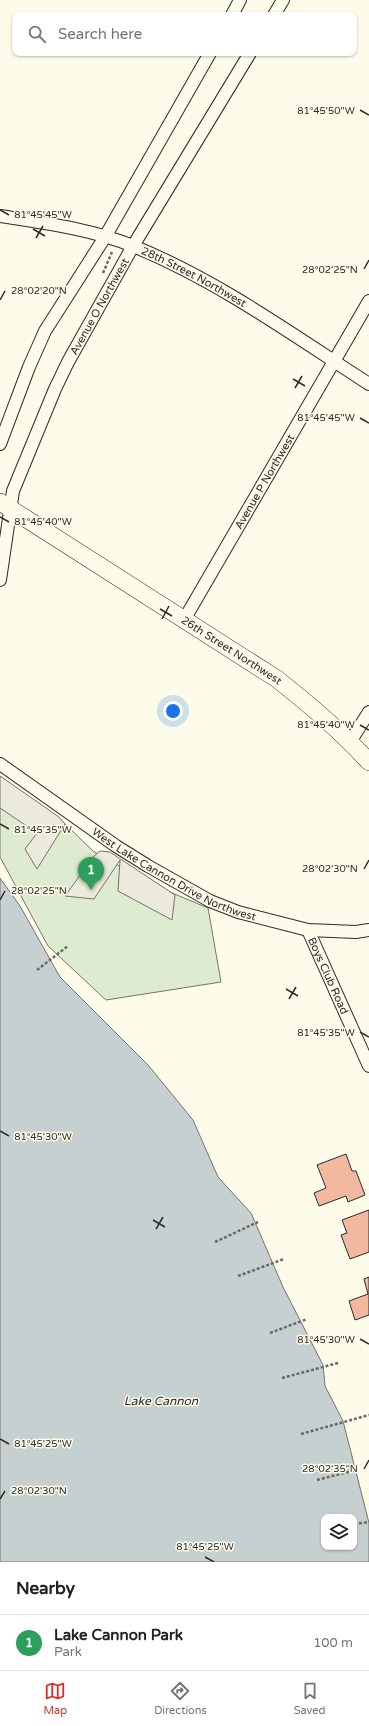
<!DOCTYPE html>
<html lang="en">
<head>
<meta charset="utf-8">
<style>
  :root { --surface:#fff; --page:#f2f2f2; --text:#202124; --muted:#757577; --line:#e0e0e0; --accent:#d93025 }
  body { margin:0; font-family:"Varela Round",sans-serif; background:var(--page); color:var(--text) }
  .controls { position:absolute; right:12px; bottom:12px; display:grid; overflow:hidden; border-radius:8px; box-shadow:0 1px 3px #0004 }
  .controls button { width:36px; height:36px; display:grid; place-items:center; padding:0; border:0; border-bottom:1px solid var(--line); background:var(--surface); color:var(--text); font:20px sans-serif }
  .you { position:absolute; left:173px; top:711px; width:14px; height:14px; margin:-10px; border:3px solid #fff; border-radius:50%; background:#1a73e8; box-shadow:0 0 0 6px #1a73e833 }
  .badge { display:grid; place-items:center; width:26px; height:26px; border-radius:50%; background:var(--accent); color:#fff; font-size:13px; font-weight:700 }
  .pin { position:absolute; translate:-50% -33px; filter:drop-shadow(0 1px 2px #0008) }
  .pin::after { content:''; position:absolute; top:21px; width:14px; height:12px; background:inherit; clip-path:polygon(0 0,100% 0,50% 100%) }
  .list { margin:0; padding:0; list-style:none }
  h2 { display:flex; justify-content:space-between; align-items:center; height:52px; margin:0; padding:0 16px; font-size:17px }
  h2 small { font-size:13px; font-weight:400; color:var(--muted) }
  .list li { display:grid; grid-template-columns:26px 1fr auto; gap:12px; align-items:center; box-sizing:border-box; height:56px; padding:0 16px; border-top:1px solid var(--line) }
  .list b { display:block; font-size:15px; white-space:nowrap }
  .list p { margin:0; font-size:13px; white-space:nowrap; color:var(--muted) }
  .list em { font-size:13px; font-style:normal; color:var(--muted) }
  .icon { flex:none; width:22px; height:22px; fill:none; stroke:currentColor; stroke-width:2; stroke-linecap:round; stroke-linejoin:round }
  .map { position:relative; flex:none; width:369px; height:1562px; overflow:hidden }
  .search { position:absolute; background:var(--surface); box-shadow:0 1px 3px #0004; left:12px; right:12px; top:12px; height:44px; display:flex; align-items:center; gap:10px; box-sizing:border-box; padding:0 14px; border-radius:8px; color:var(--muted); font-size:15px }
  .sheet { height:108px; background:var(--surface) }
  nav { display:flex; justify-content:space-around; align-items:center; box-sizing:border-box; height:56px; border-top:1px solid var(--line); background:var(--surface); font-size:11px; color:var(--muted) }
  nav a { display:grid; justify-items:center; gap:2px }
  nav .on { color:var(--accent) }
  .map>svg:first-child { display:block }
  .green { fill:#deebd1; stroke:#74746e }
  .parking { fill:#eceadb; stroke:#74746e }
  .water { fill:#c7d0d0; stroke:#74746e; fill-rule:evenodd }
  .building { fill:#f2b8a0; stroke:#2b2b2b }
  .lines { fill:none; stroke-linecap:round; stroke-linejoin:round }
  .street-casing { stroke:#2b2b2b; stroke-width:14 }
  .secondary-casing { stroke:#2b2b2b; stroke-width:18 }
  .path { stroke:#6a6964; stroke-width:2.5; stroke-dasharray:3 2; stroke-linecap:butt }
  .street { stroke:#fdfbea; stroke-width:12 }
  .secondary { stroke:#fdfbea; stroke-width:17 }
  .ticks { fill:none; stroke:#2b2b2b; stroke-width:1.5 }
  .labels { text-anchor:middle; stroke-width:3; stroke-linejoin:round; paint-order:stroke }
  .street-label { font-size:11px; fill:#2b2b2b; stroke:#fdfbea }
  .water-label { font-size:12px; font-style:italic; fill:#2b2b2b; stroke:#fdfbea }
  .ticks-label { font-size:10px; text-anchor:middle; fill:#2b2b2b; stroke:#fdfbea; stroke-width:3; stroke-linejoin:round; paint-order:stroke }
</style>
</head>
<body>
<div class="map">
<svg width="369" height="1562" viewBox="0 0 369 1562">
  <rect width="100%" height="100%" fill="#fdfbea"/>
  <path class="green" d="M0 781 61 820 93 851 153 885 208 908 221 982 106 1000 48 946 0 857Z"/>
  <path class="parking" d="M0 776 59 817 65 824 37 869 25 849 37 833 0 808Z
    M100 851 110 852 175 895 172 920 118 891 120 860 94 899 65 896 94 856Z"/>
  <path class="water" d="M0 878 20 906 60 977 148 1065 193 1120 218 1177 251 1213 283 1287 323 1365 325 1386 343 1421 369 1523V1562H0ZM324 1517H354V1547H324Z"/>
  <path class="building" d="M346 1154 352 1171H356L365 1195 348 1202 346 1196 319 1206 314 1193 326 1188 317 1165Z
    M369 1210V1252L350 1259 341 1235 347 1233 342 1220Z
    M369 1277V1315L355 1320 349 1301 368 1294 364 1279Z"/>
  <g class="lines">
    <defs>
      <g id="street">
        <path d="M232 15 240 0"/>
        <path d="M274 15 283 0"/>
        <path id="s1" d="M0 216C45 223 91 229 133 246 217 280 293 335 369 384"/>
        <path d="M0 444 29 367 45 331 105 237 210 53"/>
        <path id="s2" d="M0 580 13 491 55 389 68 362 133 246 250 53"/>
        <path id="s3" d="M184 620 369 301"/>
        <path d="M350 742 369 712"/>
        <path id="s4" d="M0 764 116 846 148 866 210 901 238 912 308 930 356 932 369 930"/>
        <path id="s5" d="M308 930 369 1066"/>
      </g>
      <g id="secondary">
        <path id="s6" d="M0 502 277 679C310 705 341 731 369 762"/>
      </g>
    </defs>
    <use href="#street" class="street-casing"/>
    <use href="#secondary" class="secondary-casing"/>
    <path class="path" d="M103 273 112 252
      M37 970 68 946
      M215 1242 258 1222
      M238 1276 284 1259
      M270 1333 307 1319
      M282 1378 338 1363
      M301 1434 369 1415
      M317 1480 356 1470
      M354 1524 369 1522"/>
    <use href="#street" class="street"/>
    <use href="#secondary" class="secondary"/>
  </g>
  <path class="ticks" d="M360 110 369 115M0 210 9 215M33 229 45 236M36 238 43 226M364 269 369 260M0 300 5 291M293 379 305 386M295 388 302 376M360 418 369 423M0 517 9 522M160 609 172 616M162 619 169 606M360 725 369 730M0 824 9 829M364 869 369 860M0 900 5 891M286 989 298 996M289 999 296 987M360 1032 369 1037M0 1131 9 1136M153 1220 165 1227M156 1229 163 1217M360 1339 369 1344M0 1439 9 1444M364 1469 369 1460M0 1499 5 1491M205 1557 214 1562"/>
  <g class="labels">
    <g class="street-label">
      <text dy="4" stroke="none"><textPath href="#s1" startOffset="205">28th Street Northwest</textPath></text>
      <text dy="4" stroke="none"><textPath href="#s2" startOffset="294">Avenue O Northwest</textPath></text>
      <text dy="4" stroke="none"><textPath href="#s3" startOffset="160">Avenue P Northwest</textPath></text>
      <text dy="4" stroke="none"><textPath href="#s6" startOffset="275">26th Street Northwest</textPath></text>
      <text dy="4" stroke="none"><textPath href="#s4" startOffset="207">West Lake Cannon Drive Northwest</textPath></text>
      <text dy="4" stroke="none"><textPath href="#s5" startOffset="50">Boys Club Road</textPath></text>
    </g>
    <g class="water-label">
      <text x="161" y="1405">Lake Cannon</text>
    </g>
  </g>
  <g class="ticks-label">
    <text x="326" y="114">81°45'50"W</text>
    <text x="43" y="218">81°45'45"W</text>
    <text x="330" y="273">28°02'25"N</text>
    <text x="39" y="294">28°02'20"N</text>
    <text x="326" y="421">81°45'45"W</text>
    <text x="43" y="525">81°45'40"W</text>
    <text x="326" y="728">81°45'40"W</text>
    <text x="43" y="833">81°45'35"W</text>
    <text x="330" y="872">28°02'30"N</text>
    <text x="39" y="894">28°02'25"N</text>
    <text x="326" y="1036">81°45'35"W</text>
    <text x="43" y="1140">81°45'30"W</text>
    <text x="326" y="1343">81°45'30"W</text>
    <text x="43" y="1447">81°45'25"W</text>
    <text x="330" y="1472">28°02'35"N</text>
    <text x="39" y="1494">28°02'30"N</text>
    <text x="205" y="1550">81°45'25"W</text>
  </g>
</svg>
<div class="controls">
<button><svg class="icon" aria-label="layers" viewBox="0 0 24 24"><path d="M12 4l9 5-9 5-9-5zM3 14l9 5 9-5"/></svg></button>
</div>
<div class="you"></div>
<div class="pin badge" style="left:91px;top:890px;background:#2e9e5b">1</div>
<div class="search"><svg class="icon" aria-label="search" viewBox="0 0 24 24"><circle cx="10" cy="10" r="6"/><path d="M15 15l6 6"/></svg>Search here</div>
</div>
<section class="sheet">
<h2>Nearby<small></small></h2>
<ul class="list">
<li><span class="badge" style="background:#2e9e5b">1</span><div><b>Lake Cannon Park</b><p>Park</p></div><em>100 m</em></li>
</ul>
</section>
<nav>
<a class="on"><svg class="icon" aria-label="map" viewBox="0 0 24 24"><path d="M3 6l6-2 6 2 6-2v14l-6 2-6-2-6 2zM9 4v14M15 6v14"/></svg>Map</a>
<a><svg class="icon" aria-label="directions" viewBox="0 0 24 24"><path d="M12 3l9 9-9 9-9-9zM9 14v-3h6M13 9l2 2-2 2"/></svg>Directions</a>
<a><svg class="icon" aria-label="saved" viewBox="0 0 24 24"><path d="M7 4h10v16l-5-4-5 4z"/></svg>Saved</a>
</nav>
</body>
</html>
